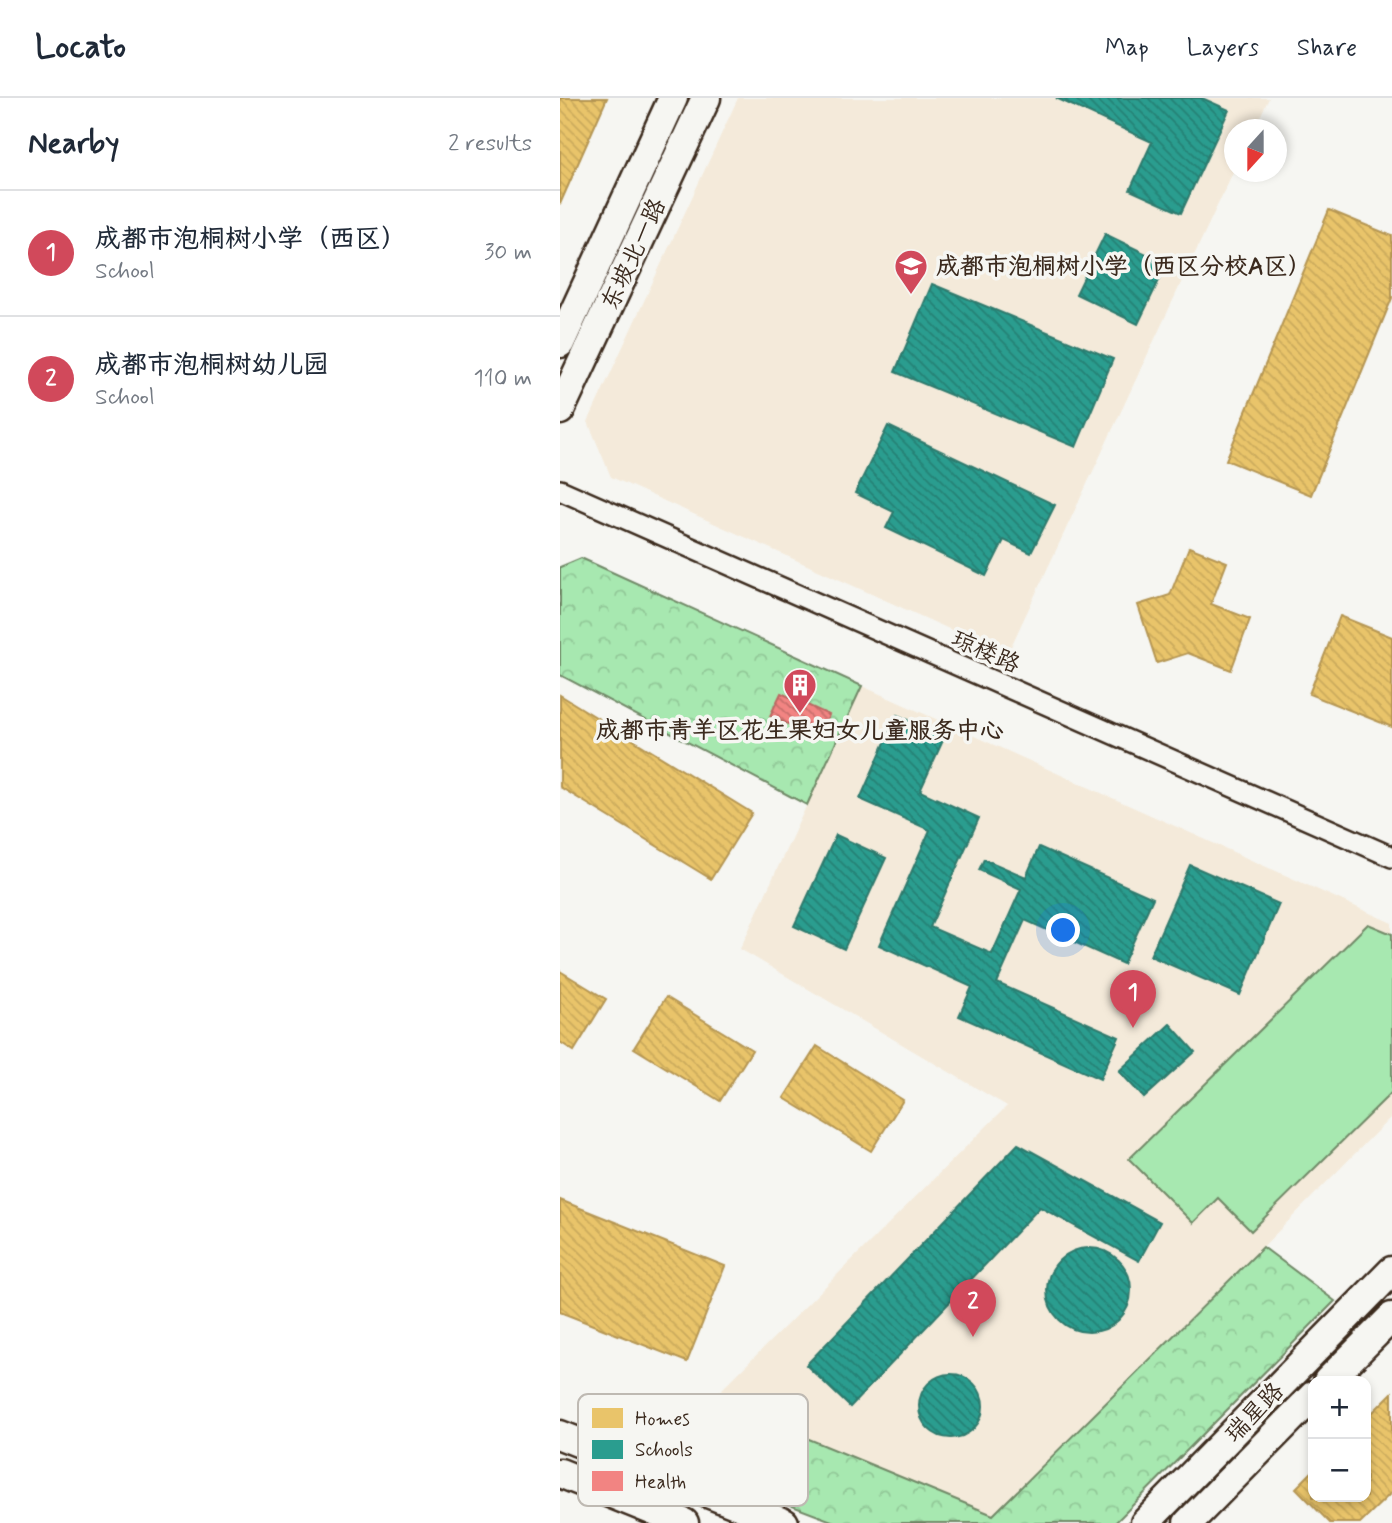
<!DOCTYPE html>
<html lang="en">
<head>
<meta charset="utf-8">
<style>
  :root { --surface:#fff; --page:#f6f6f7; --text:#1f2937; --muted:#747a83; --line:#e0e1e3; --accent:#d1495b }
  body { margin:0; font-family:Mynerve,"LXGW WenKai TC",sans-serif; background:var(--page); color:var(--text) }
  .controls { position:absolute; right:21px; bottom:21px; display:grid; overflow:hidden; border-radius:14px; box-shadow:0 4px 10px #0003 }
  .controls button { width:63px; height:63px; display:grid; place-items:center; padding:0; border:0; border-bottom:2px solid var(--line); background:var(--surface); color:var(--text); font:35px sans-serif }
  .compass { position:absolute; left:664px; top:21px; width:63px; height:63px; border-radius:50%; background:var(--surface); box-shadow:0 4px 10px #0003; rotate:201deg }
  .you { position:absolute; left:504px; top:833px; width:24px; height:24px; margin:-18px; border:5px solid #fff; border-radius:50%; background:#1a73e8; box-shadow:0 0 0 10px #1a73e833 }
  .badge { display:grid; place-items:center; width:46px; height:46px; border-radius:50%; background:var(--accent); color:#fff; font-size:23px; font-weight:700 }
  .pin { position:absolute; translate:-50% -58px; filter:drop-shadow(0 2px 4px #0008) }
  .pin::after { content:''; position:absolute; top:37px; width:24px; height:21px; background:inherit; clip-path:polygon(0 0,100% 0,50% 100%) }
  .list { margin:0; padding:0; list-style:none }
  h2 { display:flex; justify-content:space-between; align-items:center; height:91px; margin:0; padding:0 28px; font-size:30px }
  h2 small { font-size:23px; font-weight:400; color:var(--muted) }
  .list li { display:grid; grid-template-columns:46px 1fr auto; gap:21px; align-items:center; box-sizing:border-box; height:126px; padding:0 28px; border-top:2px solid var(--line) }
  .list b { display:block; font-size:26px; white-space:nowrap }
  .list p { margin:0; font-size:23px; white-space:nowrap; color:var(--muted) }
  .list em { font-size:23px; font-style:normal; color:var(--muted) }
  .map { position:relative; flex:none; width:832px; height:1425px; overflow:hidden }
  header { display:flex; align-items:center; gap:42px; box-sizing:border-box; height:98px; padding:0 35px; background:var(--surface); border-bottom:2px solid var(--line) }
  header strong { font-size:33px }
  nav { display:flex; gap:38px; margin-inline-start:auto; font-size:24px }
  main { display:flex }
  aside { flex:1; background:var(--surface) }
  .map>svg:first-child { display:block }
  .built { fill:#f4eada }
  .forest { fill:url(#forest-crowns); stroke:#718967; stroke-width:2 }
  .pitch { fill:#a7e8b0; stroke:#718967; stroke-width:2 }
  .homes { fill:url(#homes-back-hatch); stroke:#b59653; stroke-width:2 }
  .schools { fill:url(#schools-back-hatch); stroke:#2f7a6d; stroke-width:2 }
  .health { fill:url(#health-back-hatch); stroke:#bb6964; stroke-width:2 }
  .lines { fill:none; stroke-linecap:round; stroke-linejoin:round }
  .street-casing { stroke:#3b2a1e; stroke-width:24 }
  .secondary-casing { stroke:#3b2a1e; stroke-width:33 }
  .street { stroke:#f6f6f2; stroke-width:19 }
  .secondary { stroke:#f6f6f2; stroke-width:28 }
  .labels { text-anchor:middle; stroke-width:7; stroke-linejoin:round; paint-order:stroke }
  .street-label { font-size:24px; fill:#3b2a1e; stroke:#f6f6f2 }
  .poi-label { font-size:24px; font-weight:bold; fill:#3b2a1e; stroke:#f6f6f2; text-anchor:start }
  .key { fill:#f6f6f2; stroke:#beb9b2; stroke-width:2 }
  .key-label { font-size:19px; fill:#3b2a1e }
</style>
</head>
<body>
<header>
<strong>Locato</strong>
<nav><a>Map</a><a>Layers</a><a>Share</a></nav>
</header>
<main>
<aside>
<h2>Nearby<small>2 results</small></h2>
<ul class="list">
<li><span class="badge">1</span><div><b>成都市泡桐树小学（西区）</b><p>School</p></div><em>30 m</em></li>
<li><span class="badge">2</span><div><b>成都市泡桐树幼儿园</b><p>School</p></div><em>110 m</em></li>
</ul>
</aside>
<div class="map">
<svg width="832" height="1425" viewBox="0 0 832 1425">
  <defs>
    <pattern id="forest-crowns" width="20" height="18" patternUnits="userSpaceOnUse" patternTransform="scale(1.75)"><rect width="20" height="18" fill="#a7e8b0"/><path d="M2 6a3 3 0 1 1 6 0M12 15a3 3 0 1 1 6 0" fill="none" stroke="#91c797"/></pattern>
    <pattern id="homes-back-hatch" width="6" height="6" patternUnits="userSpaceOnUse" patternTransform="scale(1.75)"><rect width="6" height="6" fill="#e9c46a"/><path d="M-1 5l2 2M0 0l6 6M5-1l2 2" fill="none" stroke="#c9a95b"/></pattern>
    <pattern id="schools-back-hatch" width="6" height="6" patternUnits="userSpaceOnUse" patternTransform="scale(1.75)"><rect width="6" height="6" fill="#2a9d8f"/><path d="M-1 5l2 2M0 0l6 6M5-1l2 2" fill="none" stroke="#258074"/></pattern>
    <pattern id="health-back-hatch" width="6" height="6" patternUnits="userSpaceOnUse" patternTransform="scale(1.75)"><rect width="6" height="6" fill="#f28482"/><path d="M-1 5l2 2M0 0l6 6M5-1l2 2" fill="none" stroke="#c56c6a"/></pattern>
  </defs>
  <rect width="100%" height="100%" fill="#f6f6f2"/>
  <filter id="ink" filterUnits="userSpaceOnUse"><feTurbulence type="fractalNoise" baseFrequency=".0143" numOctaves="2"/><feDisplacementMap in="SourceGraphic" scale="14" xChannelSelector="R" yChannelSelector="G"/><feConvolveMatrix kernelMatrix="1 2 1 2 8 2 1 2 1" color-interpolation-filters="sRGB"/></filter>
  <g filter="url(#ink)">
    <path class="built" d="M178 0H709L694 31 674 32V72L447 557 51 379 28 324Z
      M302 588 832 825V1018L675 1177 433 1417 152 1301 447 1008 180 851Z"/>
    <path class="forest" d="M21 460 302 588 247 707 0 577V469Z
      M703 1149 775 1203 555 1425H277L111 1362 152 1301 433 1417Z"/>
    <path class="pitch" d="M808 826 832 836V994L691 1133 658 1100 633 1125 569 1061Z"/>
    <path class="homes" d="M0 0H47L0 106Z
      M769 112 832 138V200L751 397 666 362Z
      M629 449 667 464 651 506 690 521 671 572 628 555 597 565 578 507 610 497Z
      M780 518 832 539V629L749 596Z
      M0 597 192 715 151 781 0 689Z
      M0 873 46 901 14 953 0 944Z
      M106 899 192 952 160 1003 74 950Z
      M257 948 343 1002 311 1053 224 1000Z
      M0 1102 165 1168 127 1264 0 1214Z
      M832 1295V1394L800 1425H770L736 1390 753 1373V1399H806V1321Z"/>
    <path class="schools" d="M496 0H642L669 12 621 115 570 92 592 44Z
      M545 136 607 166 578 226 516 196Z
      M372 186 553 261 516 349 335 274Z
      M328 328 495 407 471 455 444 442 426 478 326 430 334 414 295 395Z
      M337 617 385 638 360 693 419 720 370 829 432 856 461 791 419 772 424 761 466 779 479 749 593 800 563 866 465 822 437 885 559 939 540 981 399 918 412 889 319 847 370 732 300 701Z
      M276 737 326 760 284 851 234 828Z
      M630 767 719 806 680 897 590 858Z
      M610 926 635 954 584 1000 559 973Z
      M458 1046 600 1124 579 1163 480 1109 290 1309 246 1267Z
      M487 1192a42 42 0 1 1 84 0a42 42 0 1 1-84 0Z
      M359 1308a32 32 0 1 1 64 0a32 32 0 1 1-64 0Z"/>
    <path class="health" d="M221 595 269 617 259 640 210 618Z"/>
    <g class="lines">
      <defs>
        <path id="street" d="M0 392 832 759"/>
        <path id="secondary" d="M0 245 113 0
          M0 312 146 0
          M768 1283 832 1219
          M0 1337 224 1425
          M0 1375 124 1425
          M585 1425 832 1173
          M628 1425 753 1298"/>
      </defs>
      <use href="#street" class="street-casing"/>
      <use href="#secondary" class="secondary-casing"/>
      <use href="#street" class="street"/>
      <use href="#secondary" class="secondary"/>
    </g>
  </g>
  <defs>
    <symbol id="school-pin" viewBox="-11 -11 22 30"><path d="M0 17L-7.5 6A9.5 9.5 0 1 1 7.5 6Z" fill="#d1495b" stroke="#f6f6f2"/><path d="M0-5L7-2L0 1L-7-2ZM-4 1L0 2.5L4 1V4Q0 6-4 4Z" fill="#fff"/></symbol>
    <symbol id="building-pin" viewBox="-11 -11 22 30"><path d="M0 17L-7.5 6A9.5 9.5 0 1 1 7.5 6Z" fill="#d1495b" stroke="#f6f6f2"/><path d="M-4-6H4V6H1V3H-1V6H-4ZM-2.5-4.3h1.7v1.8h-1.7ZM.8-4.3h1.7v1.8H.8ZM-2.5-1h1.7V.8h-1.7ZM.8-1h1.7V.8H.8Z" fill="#fff"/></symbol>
  </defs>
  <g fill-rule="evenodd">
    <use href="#school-pin" x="332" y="149" width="38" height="52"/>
    <use href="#building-pin" x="221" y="568" width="38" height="52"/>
  </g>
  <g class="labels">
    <g class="street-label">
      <text transform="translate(73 156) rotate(-65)" y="8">东坡北一路</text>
      <text transform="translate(426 553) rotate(24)" y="8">琼楼路</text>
      <text transform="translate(694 1314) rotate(-46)" y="8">瑞星路</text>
    </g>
    <g class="poi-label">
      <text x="376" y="176">成都市泡桐树小学（西区分校A区）</text>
      <text x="240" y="640" text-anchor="middle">成都市青羊区花生果妇女儿童服务中心</text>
    </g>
  </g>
  <rect x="18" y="1296" width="230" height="112" rx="10" class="key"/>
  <rect x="32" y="1310" width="31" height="20" fill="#e9c46a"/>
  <rect x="32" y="1342" width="31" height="19" fill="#2a9d8f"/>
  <rect x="32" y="1373" width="31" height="20" fill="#f28482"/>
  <g class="key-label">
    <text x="75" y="1327">Homes</text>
    <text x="75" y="1358">Schools</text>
    <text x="75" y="1390">Health</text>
  </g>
</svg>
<div class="controls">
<button>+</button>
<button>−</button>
</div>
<svg class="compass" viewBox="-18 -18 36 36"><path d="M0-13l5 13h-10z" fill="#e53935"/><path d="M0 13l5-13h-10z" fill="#747a83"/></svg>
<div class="you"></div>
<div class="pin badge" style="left:573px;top:930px">1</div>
<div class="pin badge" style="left:413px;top:1239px">2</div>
</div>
</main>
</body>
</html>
